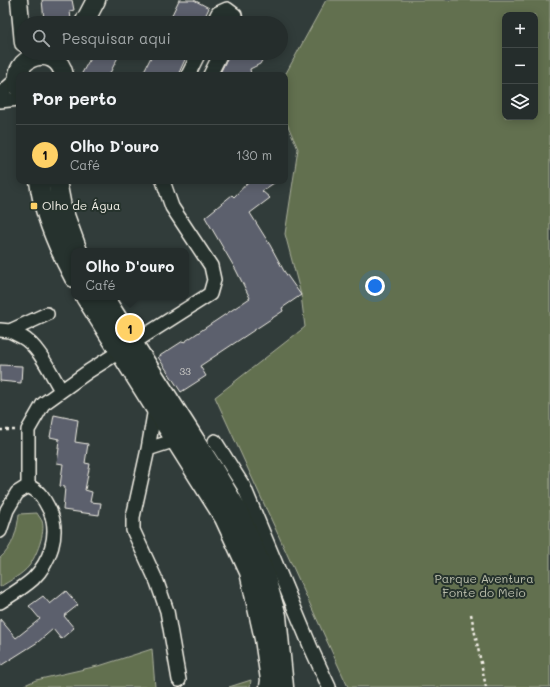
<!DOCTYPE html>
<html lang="pt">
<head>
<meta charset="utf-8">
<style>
  :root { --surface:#252d2c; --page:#2d3534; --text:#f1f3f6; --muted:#a3a8a9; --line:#424948; --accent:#ffd166 }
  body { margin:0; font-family:Mali,sans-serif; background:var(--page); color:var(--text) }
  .controls { position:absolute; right:12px; top:12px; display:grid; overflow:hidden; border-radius:8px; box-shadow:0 2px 10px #0003 }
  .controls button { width:36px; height:36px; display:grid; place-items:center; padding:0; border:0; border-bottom:1px solid var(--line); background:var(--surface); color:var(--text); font:20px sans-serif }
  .you { position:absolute; left:375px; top:286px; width:14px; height:14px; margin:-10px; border:3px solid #fff; border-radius:50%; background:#1a73e8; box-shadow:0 0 0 6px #1a73e833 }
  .badge { display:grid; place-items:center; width:26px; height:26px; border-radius:50%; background:var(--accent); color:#111; font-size:13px; font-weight:700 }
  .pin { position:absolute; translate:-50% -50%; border:2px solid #fff; box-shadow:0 1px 4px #0006 }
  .popup { position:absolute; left:71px; top:248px; width:118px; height:52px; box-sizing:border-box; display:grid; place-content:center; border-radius:8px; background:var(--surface); filter:drop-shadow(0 1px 3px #0005); font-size:13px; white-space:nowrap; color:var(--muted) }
  .popup b { font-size:15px; color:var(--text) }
  .popup::after { content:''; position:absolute; left:50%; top:100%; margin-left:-8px; border:8px solid transparent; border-top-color:var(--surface) }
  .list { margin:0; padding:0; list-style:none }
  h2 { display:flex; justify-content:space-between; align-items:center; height:52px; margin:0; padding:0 16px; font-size:17px }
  h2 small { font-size:13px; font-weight:400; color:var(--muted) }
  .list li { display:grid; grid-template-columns:26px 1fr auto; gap:12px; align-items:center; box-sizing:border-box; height:60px; padding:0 16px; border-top:1px solid var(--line) }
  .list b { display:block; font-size:15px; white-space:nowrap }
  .list p { margin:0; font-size:13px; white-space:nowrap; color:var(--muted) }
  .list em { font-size:13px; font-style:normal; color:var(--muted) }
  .icon { flex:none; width:22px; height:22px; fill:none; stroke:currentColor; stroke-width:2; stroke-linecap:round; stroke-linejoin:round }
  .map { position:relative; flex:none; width:550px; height:687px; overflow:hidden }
  .search { position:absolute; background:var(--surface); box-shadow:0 2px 10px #0003; left:16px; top:16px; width:272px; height:44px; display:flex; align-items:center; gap:10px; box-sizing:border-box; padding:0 14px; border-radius:22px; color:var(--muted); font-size:15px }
  .panel { position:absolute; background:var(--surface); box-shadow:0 2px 10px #0003; left:16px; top:72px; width:272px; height:112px; border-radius:8px }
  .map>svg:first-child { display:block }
  .green { fill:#626f50; stroke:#abb09c; fill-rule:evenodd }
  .building { fill:#5c606d; stroke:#f4f1e8 }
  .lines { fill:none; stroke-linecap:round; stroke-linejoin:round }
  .minor-casing { stroke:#f4f1e8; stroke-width:16 }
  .tertiary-casing { stroke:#f4f1e8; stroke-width:19 }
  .secondary-casing { stroke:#f4f1e8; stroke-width:21 }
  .path { stroke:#f4f1e8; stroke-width:2.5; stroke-dasharray:3 3; stroke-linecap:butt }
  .minor { stroke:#26332d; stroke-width:13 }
  .tertiary { stroke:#26332d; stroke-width:16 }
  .secondary { stroke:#26332d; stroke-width:18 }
  .poi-dot { fill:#ffd166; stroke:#26332d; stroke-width:1.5 }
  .labels { text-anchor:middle; stroke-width:4; stroke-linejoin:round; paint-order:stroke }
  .number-label { font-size:10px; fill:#cecdc9 }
  .poi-label { font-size:12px; fill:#f4f1e8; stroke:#26332d; text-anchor:start }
  .park-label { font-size:12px; fill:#babdab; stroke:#26332d }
</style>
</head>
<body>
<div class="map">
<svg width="550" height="687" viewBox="0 0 550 687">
  <rect width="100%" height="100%" fill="#313c3a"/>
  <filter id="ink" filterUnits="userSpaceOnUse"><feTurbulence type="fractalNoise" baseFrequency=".025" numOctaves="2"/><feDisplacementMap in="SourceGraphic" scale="8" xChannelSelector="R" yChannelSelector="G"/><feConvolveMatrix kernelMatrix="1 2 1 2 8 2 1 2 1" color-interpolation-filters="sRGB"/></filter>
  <g filter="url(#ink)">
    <path class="green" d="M326 0H550V687H348L215 397 305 327 301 295 285 234 298 149 285 119V75ZM505 15H535V117H505Z
      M37 513C38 515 41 519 42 521 46 532 36 557 29 566 22 575 9 581 0 587V558C13 547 17 531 19 514Z
      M152 649 155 687H20L36 680 102 665Z
      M251 680 250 687H229Z"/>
    <path class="building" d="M42 0H72L74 10 70 11 71 20 50 23 49 20H44Z
      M179 0H194L209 8 202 23H168Z
      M93 53H120L109 75H81Z
      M153 53H188L178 75H142Z
      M230 53H266L260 64 250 69 251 75H219Z
      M249 181H277L262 191 270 198 250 213 270 245 284 271 301 295 282 308 283 311 200 366 206 376 181 392 158 357 183 341 184 342 250 298 236 270 205 217 232 195 234 197Z
      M0 365 22 366 21 383 0 381Z
      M54 415 78 420 75 442 88 444 85 463 90 464 85 490 92 492 90 502 101 503 99 515 63 510 65 487 60 486 63 464 57 463 59 448H58L59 439 50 437Z
      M66 591 78 605 64 616 74 628 61 639 53 629 38 642 0 666V619L16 638 40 619 29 606 43 596 50 604Z"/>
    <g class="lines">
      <defs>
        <path id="minor" d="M213 23 218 13 227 9 235 15 236 23
          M188 75 199 53
          M210 75 221 53
          M0 94 17 79
          M0 101 19 99
          M0 330 10 331 47 314
          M10 331C14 333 18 335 22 337 39 346 51 374 61 390
          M155 408 148 449 133 517V530L157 582 167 611 179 680
          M215 441 244 487 311 648 329 687
          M148 449 176 440
          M28 486V430L43 404 89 371 210 294 214 280 211 266 172 207 163 181
          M0 531 7 510 17 493 28 486C40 491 44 499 50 511 60 534 50 562 33 579 23 588 11 595 0 602"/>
        <path id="tertiary" d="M19 0 23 43"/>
        <path id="secondary" d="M84 23 96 0
          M19 88C9 55 57 42 64 75
          M39 181C43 215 58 248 74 278
          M57 181 62 207 78 251
          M85 297 224 518 249 572 264 639 270 680 269 687
          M104 297 213 468 238 510 263 568 277 616 284 687"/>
      </defs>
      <use href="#minor" class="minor-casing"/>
      <use href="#tertiary" class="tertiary-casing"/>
      <use href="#secondary" class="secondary-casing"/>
      <path class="path" d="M0 430H16
        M471 614 486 687"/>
      <use href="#minor" class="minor"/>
      <use href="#tertiary" class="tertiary"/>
      <use href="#secondary" class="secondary"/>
    </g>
  </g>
  <rect class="poi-dot" x="30" y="202" width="8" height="8" rx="2"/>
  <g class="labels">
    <g class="number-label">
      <text x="185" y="375">33</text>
    </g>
    <g class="poi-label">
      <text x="42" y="210">Olho de Água</text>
    </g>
    <g class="park-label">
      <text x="484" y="583">Parque Aventura<tspan x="484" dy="14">Fonte do Meio</tspan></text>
    </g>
  </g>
</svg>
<div class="controls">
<button>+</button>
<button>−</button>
<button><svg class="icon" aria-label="layers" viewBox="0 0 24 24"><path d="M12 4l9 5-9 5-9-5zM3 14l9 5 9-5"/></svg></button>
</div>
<div class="you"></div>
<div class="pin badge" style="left:130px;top:328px">1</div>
<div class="popup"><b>Olho D'ouro</b>Café</div>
<div class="search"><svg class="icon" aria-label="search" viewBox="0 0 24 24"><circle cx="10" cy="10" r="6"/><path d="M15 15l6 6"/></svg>Pesquisar aqui</div>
<section class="panel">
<h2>Por perto<small></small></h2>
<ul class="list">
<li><span class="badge">1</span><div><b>Olho D'ouro</b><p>Café</p></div><em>130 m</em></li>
</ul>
</section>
</div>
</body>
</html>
